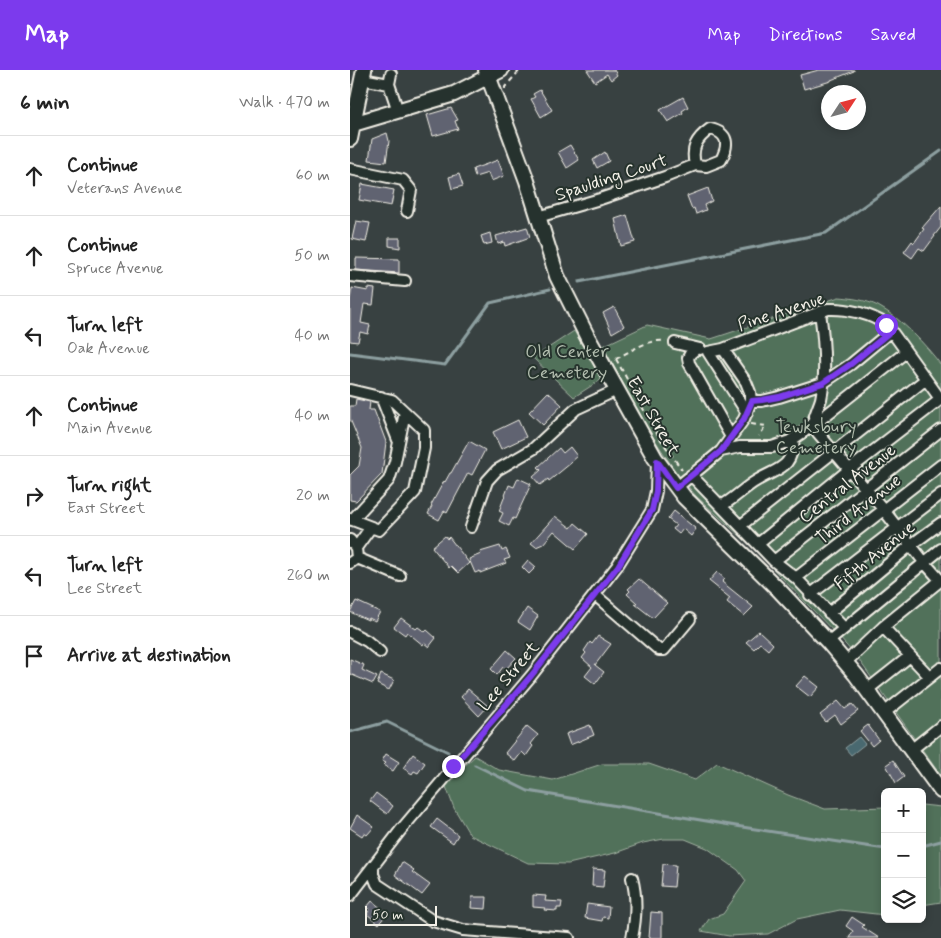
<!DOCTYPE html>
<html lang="en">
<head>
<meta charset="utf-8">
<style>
  :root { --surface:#fff; --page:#f6f6f6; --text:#222; --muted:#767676; --line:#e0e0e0; --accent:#7c3aed }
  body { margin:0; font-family:Mynerve,sans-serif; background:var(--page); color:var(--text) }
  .controls { position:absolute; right:15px; bottom:15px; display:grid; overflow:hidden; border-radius:8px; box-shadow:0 2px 8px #0003 }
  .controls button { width:45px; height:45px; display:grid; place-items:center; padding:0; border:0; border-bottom:1px solid var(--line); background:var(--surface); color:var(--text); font:25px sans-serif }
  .compass { position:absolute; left:471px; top:15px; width:45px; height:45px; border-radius:50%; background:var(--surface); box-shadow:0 2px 8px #0003; rotate:54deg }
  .scale { position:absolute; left:15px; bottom:12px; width:72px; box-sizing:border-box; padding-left:5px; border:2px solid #f4f1e8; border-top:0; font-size:14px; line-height:18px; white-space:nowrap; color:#f4f1e8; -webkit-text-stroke:4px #26332d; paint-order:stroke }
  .stop { position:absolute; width:15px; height:15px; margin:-11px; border:4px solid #7c3aed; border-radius:50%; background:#fff }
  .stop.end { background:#7c3aed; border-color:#fff; box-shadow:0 1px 5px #0008 }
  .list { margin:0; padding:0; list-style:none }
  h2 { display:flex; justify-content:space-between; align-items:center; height:65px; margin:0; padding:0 20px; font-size:21px }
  h2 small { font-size:16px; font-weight:400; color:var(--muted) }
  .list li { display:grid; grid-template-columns:32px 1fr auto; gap:15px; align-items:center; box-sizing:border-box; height:80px; padding:0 20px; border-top:1px solid var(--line) }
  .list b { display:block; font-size:19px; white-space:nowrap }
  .list p { margin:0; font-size:16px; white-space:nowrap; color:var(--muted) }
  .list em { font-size:16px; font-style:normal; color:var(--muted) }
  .icon { flex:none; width:28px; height:28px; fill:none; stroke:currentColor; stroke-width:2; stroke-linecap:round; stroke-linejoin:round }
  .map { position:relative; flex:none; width:591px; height:868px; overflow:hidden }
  header { display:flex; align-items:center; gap:30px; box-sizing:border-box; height:70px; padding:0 25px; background:var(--accent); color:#fff }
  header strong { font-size:24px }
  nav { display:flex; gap:28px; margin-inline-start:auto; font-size:18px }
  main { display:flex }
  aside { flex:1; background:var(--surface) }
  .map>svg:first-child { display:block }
  .green { fill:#51715a; stroke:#a2b1a1 }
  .water { fill:#496970; stroke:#8d9fa0 }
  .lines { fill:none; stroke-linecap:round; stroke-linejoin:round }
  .stream { stroke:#8d9fa0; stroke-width:3 }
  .building { fill:#616371; stroke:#f4f1e8 }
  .minor-casing { stroke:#f4f1e8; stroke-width:14 }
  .major-casing { stroke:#f4f1e8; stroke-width:18 }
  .path { stroke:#f4f1e8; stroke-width:2; stroke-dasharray:5 4; stroke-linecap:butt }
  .minor { stroke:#26332d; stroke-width:10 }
  .major { stroke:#26332d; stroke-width:14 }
  .route { stroke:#7c3aed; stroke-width:6 }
  .labels { text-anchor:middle; stroke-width:4; stroke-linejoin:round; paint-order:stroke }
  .street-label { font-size:18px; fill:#f4f1e8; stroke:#26332d }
  .park-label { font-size:18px; fill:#b3beaf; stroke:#26332d }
</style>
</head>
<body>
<header>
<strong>Map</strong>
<nav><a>Map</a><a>Directions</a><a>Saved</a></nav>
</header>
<main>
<aside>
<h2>6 min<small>Walk · 470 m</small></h2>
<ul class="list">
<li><svg class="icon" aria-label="ahead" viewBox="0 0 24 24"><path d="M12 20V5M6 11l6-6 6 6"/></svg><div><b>Continue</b><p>Veterans Avenue</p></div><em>60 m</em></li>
<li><svg class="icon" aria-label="ahead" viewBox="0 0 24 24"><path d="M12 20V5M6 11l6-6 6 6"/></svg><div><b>Continue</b><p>Spruce Avenue</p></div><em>50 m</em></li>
<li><svg class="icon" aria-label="left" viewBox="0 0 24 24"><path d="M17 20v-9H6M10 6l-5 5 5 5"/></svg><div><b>Turn left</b><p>Oak Avenue</p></div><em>40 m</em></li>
<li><svg class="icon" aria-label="ahead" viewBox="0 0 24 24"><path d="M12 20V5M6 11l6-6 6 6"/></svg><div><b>Continue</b><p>Main Avenue</p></div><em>40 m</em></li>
<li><svg class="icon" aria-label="right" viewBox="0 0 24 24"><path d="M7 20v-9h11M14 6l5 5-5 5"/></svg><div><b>Turn right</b><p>East Street</p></div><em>20 m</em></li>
<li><svg class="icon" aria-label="left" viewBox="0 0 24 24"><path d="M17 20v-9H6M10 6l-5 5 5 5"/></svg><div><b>Turn left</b><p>Lee Street</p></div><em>260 m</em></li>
<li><svg class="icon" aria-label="arrive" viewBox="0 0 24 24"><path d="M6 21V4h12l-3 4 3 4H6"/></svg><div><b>Arrive at destination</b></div></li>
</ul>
</aside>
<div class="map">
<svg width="591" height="868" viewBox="0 0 591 868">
  <rect width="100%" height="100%" fill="#384141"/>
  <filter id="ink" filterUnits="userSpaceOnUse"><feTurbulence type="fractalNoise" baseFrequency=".02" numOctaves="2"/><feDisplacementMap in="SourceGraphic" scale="10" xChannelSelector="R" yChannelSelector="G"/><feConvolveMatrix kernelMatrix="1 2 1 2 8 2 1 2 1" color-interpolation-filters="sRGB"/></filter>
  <g filter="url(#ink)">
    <path class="green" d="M489 227C502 228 516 230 528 236 552 249 575 274 591 295V706L509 590 489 567 401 476 346 426 325 401 296 356 253 276 297 255 361 269Z
      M224 261 252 309 224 327 183 288Z
      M125 686 149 700 203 710 252 694H299L345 710 367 693 438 725 475 739 535 737V845L490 840 447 849 418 864 379 866 351 861 359 849 373 844 396 811 388 800 357 778 335 769H314L293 773 265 783 218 794 178 793 120 765 104 738 95 714Z
      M572 735 591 737V832L572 835Z"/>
    <path class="water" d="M509 667 515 674 501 685 495 678Z"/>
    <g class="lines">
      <path class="stream" d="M229 212 476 163 591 81
        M0 283 95 295 140 233 200 219
        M0 662 37 652 98 682
        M125 695 178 721 392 757 535 779
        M572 776 591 771"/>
    </g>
    <path class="building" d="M237 0H264L267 5 261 10 257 4 245 12Z
      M469 0H504V1L481 10V11L454 19 450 5Z
      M190 20 202 40 191 47 181 29 185 27 183 24Z
      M333 27 338 37 332 41 333 43 318 52 310 40Z
      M101 38 108 50 105 51 108 59 83 66 77 45Z
      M37 63 39 71 36 92 19 90 22 69Z
      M220 75 229 90 217 98 208 82Z
      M255 82 259 91 247 98 243 90Z
      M148 90 154 106 141 111 138 103 125 107 123 99Z
      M109 104 113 116 102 119 99 107Z
      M12 114 44 120 41 136 9 130Z
      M358 118 362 131 354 135 356 140 346 144 344 138 342 139 337 126Z
      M591 136V157L584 166H585L574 181 569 178 562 188 554 182 562 171 564 173 574 159 572 158Z
      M277 145 285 172 271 176 265 149Z
      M6 151 20 153 16 172 2 169Z
      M177 157 180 167 155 176 154 172 148 174 146 166Z
      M140 163 142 173 134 175 131 166Z
      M39 168H50V178L39 176Z
      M6 188 49 189V203L6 200Z
      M2 218 18 221V218L25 219 23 235 14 234 11 253 20 255 18 264 10 262 8 272 0 271V230Z
      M264 237 274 256 262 263 253 243Z
      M198 322 212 335 193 355 179 342Z
      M6 329 20 332 19 340H24L36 372 32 404 6 431 0 430V405L9 396 12 378 0 349V336H5Z
      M168 350 176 367 151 379 143 362Z
      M119 371 135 380 122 405 118 403 97 443 94 441 89 450 78 444 82 436 81 435 94 411 95 412 100 403H101Z
      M220 377 227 386 220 392 221 393 199 411 198 409 190 415 183 407 191 400 188 397 209 378 213 383Z
      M168 408 181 414 165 449 163 448 159 456 149 451 153 443 149 441 159 415 164 417Z
      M324 441 346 459 341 466 333 459 329 464 323 459 326 455 318 449Z
      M205 446 221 458 225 453 238 464 225 479 204 461 193 474 186 477 181 473Z
      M95 466 97 469 99 467 119 493 108 503 101 496 99 498 82 477Z
      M150 476 152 481 156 479 160 488 154 490 156 493 130 503V501L125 503 119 489 131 484 130 482Z
      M178 490 186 497 179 504 172 497Z
      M367 502 375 509 372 512 403 537 394 546 377 532 380 528 359 511Z
      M289 509 317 533 303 548 285 534 287 533 277 524 280 521 278 519Z
      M6 531 30 542 25 551 19 548 18 550 0 542Z
      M177 538 188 546 180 560 168 552Z
      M51 548 66 559 68 557 75 562 77 560 86 568 79 577 74 573 73 575 57 562 55 565 44 557Z
      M409 561 423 574 418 580 410 573 404 579 396 572Z
      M248 566 261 574 245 595 254 602 245 614 235 606 242 597 232 588 236 583 234 581 240 572 242 574Z
      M157 580 166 588 156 599 153 597 147 605 141 599Z
      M0 589 14 595 12 600 27 607 23 614 0 604Z
      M31 604 44 610 39 620 27 614Z
      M455 606 469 617 460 627 446 616Z
      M118 619 138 636 129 646 111 627Z
      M488 631 495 639 502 634 508 641 491 654 485 645 476 652 470 645Z
      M240 655 244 665 220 675 216 664Z
      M518 655 529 670 522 676 510 661Z
      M177 656 188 665 181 674 183 676 176 686 172 682 165 691 155 683Z
      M36 684 49 692 43 701 34 695 36 693 32 691Z
      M63 684 75 693 68 703 64 701 62 704 53 698Z
      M543 690 554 707 546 713 536 695Z
      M26 723 43 736 37 744 20 731Z
      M7 745 24 757 17 765 14 763 12 766 0 758Z
      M87 749 108 765 103 773 81 757Z
      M52 792 64 800 62 802 80 815 72 825 45 805Z
      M313 794 326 795 324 817 311 816Z
      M243 799 255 800 253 817 242 816Z
      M183 825 196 826 195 831 212 832 211 838H207V841L194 840 195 838 183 837Z
      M122 827H137L136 839 121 838Z
      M22 831 37 843 29 854 17 844 20 839 17 837Z
      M237 834 259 837 258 848 253 847 252 851 235 848Z
      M301 842 312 843V868H299Z
      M502 847 514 855 512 857 529 868H499L503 861 496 856Z"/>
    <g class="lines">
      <defs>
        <path id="minor" d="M41 4 39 14 48 41
          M12 9 39 14
          M0 99 53 110 61 120 57 141
          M188 147 250 129 315 107 345 95 356 96 371 90C379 75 379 63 360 59 346 69 341 78 345 95
          M0 206 55 211
          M325 273 350 279
          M346 279 340 284 338 288 339 293 381 367
          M358 282 373 279 478 239C497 238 521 244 537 255L591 330
          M358 282 397 343
          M0 320 42 330 74 360V378L65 422 29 460 0 449
          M31 327 48 370
          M401 331H412L429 327 473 313 501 294 541 261
          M462 356 533 439 574 492 591 511
          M462 356C464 347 468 338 471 329 477 301 474 270 470 242
          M371 381 394 349 401 331 400 322 396 312 373 279
          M341 405 424 491 446 508 494 558
          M326 418 371 381 390 377H422L440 371 462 356 556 282
          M371 436C384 429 394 418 406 411 429 397 442 400 444 368
          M2 450 39 410 45 392 55 342
          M390 456 576 309
          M121 457 137 411 147 400 183 379 226 339 267 320
          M0 470 6 478 7 488 0 493
          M408 474 500 399 591 329
          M6 478 21 457
          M7 488 50 506
          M424 491 591 360
          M446 508 591 395
          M245 525 309 580H314L340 549
          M460 525 591 424
          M479 543 561 475 591 453
          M533 557 580 607
          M0 562 17 571 30 582
          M478 572 591 479
          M496 592 533 557 591 510
          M517 620 560 586
          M534 643 591 598
          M561 680 591 656
          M23 796V804L27 814 83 851 113 860 219 868
          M282 808C287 827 286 849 282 868
          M0 826 50 761 181 606 267 496 302 440 306 421 307 391"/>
        <path id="major" d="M136 0 177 111 207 206 238 268 305 388 334 427 428 519 478 572 506 605 591 721
          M3 54 104 24 151 0
          M0 69 14 0"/>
      </defs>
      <use href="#minor" class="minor-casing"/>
      <use href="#major" class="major-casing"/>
      <path class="path" d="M155 19V17L170 0
        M266 289 307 364 332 400
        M266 289C282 280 298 269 316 271
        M401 354 416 356 409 366"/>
      <use href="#minor" class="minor"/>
      <use href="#major" class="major"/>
    </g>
  </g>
  <g class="lines" filter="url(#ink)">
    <path class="route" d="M103 696 181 606 268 496 302 440 306 421 307 391 326 418 371 381 394 349 402 331 412 330 429 327 473 313 501 294 541 261 536 255"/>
  </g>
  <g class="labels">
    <g class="street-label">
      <text transform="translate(261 107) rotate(-18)" y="6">Spaulding Court</text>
      <text transform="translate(431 241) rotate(-18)" y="6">Pine Avenue</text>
      <text transform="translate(304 346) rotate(60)" y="6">East Street</text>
      <text transform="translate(497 413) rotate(-38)" y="6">Central Avenue</text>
      <text transform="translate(508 439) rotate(-38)" y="6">Third Avenue</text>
      <text transform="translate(524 485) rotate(-39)" y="6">Fifth Avenue</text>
      <text transform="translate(158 606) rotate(-50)" y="6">Lee Street</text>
    </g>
    <g class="park-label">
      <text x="217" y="287">Old Center<tspan x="217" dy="21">Cemetery</tspan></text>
      <text x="466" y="362">Tewksbury<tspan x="466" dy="21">Cemetery</tspan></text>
    </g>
  </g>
</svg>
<div class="controls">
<button>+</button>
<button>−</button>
<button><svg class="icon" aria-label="layers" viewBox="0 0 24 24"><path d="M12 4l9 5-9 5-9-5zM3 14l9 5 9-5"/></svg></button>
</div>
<svg class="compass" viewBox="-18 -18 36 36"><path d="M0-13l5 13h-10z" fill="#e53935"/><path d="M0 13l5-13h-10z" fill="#767676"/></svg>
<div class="scale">50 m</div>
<div class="stop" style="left:536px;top:255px"></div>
<div class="stop end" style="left:103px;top:696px"></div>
</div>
</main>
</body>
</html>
